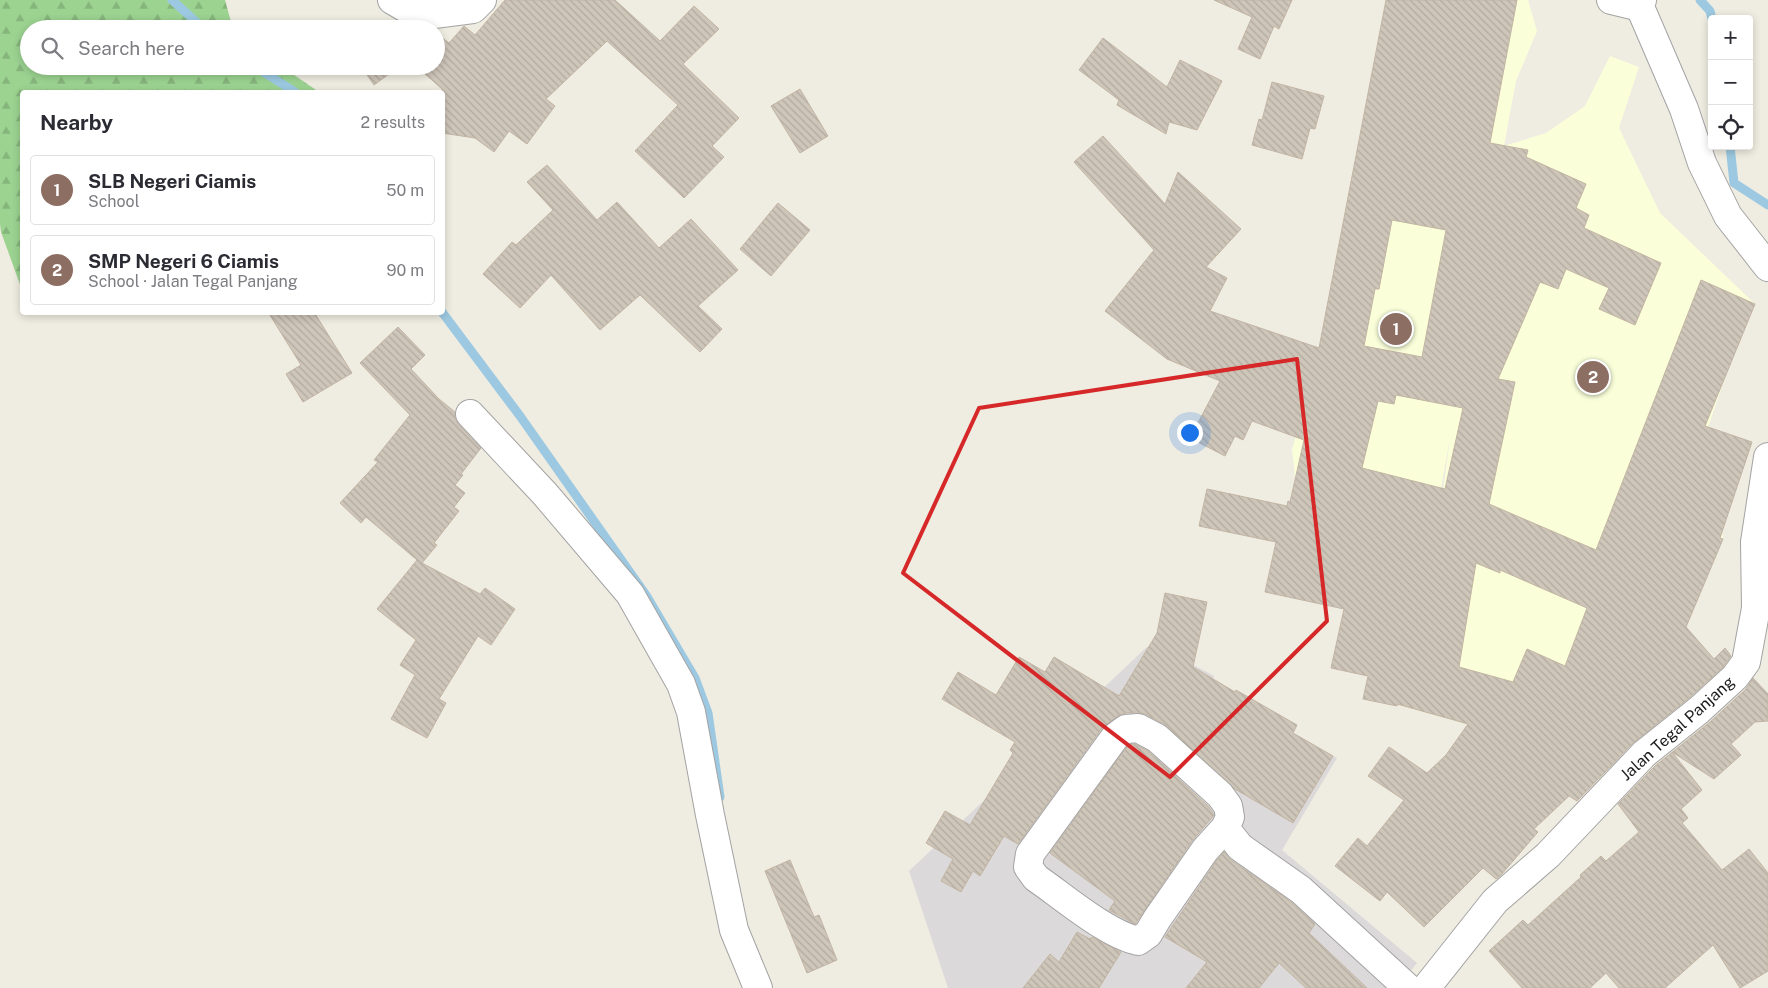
<!DOCTYPE html>
<html lang="en">
<head>
<meta charset="utf-8">
<style>
  :root { --surface:#fff; --page:#f2f2f3; --text:#2b2b33; --muted:#7c7c81; --line:#e1e1e2; --accent:#d93025 }
  body { margin:0; font-family:"Public Sans",sans-serif; background:var(--page); color:var(--text) }
  .controls { position:absolute; right:15px; top:15px; display:grid; overflow:hidden; border-radius:5px; box-shadow:0 2px 8px #0003 }
  .controls button { width:45px; height:45px; display:grid; place-items:center; padding:0; border:0; border-bottom:1px solid var(--line); background:var(--surface); color:var(--text); font:25px sans-serif }
  .you { position:absolute; left:1189px; top:432px; width:18px; height:18px; margin:-12px; border:4px solid #fff; border-radius:50%; background:#1a73e8; box-shadow:0 0 0 8px #1a73e833 }
  .badge { display:grid; place-items:center; width:32px; height:32px; border-radius:50%; background:var(--accent); color:#fff; font-size:16px; font-weight:700 }
  .pin { position:absolute; translate:-50% -50%; border:2px solid #fff; box-shadow:0 1px 5px #0006 }
  .list { margin:0; padding:0; list-style:none }
  h2 { display:flex; justify-content:space-between; align-items:center; height:65px; margin:0; padding:0 20px; font-size:21px }
  h2 small { font-size:16px; font-weight:400; color:var(--muted) }
  .list li { display:grid; grid-template-columns:32px 1fr auto; gap:15px; align-items:center; box-sizing:border-box; height:70px; margin:0 10px 10px; padding:0 10px; border:1px solid var(--line); border-radius:5px }
  .list b { display:block; font-size:19px; white-space:nowrap }
  .list p { margin:0; font-size:16px; white-space:nowrap; color:var(--muted) }
  .list em { font-size:16px; font-style:normal; color:var(--muted) }
  .icon { flex:none; width:28px; height:28px; fill:none; stroke:currentColor; stroke-width:2; stroke-linecap:round; stroke-linejoin:round }
  .map { position:relative; flex:none; width:1768px; height:988px; overflow:hidden }
  .search { position:absolute; background:var(--surface); box-shadow:0 2px 8px #0003; left:20px; top:20px; width:425px; height:55px; display:flex; align-items:center; gap:12px; box-sizing:border-box; padding:0 18px; border-radius:28px; color:var(--muted); font-size:19px }
  .panel { position:absolute; background:var(--surface); box-shadow:0 2px 8px #0003; left:20px; top:90px; width:425px; height:225px; border-radius:5px }
  .map>svg:first-child { display:block }
  .residential { fill:#dbd9d9 }
  .education { fill:#faffda }
  .forest { fill:url(#forest-firs) }
  .lines { fill:none; stroke-linecap:round; stroke-linejoin:round }
  .stream { stroke:#9cc9e1; stroke-width:9 }
  .building { fill:url(#building-back-hatch); stroke:#c2b4a2; fill-rule:evenodd }
  .street-casing { stroke:#a3a3a3; stroke-width:30 }
  .street { stroke:#fff; stroke-width:28 }
  .marked { fill:none; stroke:#d62828; stroke-width:4; stroke-linejoin:round }
  .labels { text-anchor:middle; stroke-width:4.5; stroke-linejoin:round; paint-order:stroke }
  .street-label { font-size:16px; fill:#1c1c1c; stroke:#fff }
</style>
</head>
<body>
<div class="map">
<svg width="1768" height="988" viewBox="0 0 1768 988">
  <defs>
    <pattern id="forest-firs" width="22" height="20" patternUnits="userSpaceOnUse" patternTransform="scale(1.25)"><rect width="22" height="20" fill="#9cd391"/><path d="M5 1l3.5 6h-7zM16 11l3.5 6h-7z" fill="#86b57c"/></pattern>
    <pattern id="building-back-hatch" width="6" height="6" patternUnits="userSpaceOnUse" patternTransform="scale(1.25)"><rect width="6" height="6" fill="#cfc6ba"/><path d="M-1 5l2 2M0 0l6 6M5-1l2 2" fill="none" stroke="#b1aa9f"/></pattern>
  </defs>
  <rect width="100%" height="100%" fill="#efece1"/>
  <path class="residential" d="M1147 647 1188 662 1214 676 1210 689 1234 705 1337 758 1282 850 1417 963 1397 988H948L909 871Z"/>
  <path class="education" d="M1386 0H1528L1537 31 1516 81 1504 146 1546 133 1585 106 1610 56 1639 67 1619 128 1660 213 1755 304 1736 347 1708 427 1723 539 1689 619 1680 621 1473 726 1399 705 1414 651 1440 514 1450 438 1441 488 1356 492 1295 477 1292 449 1312 386Z"/>
  <path class="forest" d="M0 0H225L233 29H29V66H281L319 92H22V290L1 232 0 224Z"/>
  <g class="lines">
    <path class="stream" d="M172 0 204 29
      M1700 0 1710 11 1712 19
      M254 66 295 92
      M1730 146 1734 183 1768 205
      M442 312 520 416 646 595 695 678 708 713 720 797"/>
  </g>
  <path class="building" d="M505 0H615L660 41 694 6 719 29 683 64 739 118 712 146 724 157 684 198 635 151 678 105 607 41 546 99 555 106 527 144 509 131 494 152 475 138 442 133V89L416 66H436V33L449 43 464 26 475 35Z
    M1214 0H1292L1279 29 1274 26 1260 59 1238 49 1252 17Z
    M1386 0H1517L1490 143 1528 150 1526 157 1586 184 1576 208 1589 215 1584 228 1661 263 1635 325 1599 309 1609 288 1566 269 1558 289 1540 282 1498 379 1515 382 1489 504 1596 550 1701 280 1755 304 1705 426 1752 442 1720 538 1723 539 1686 627 1714 659 1725 648 1731 656 1723 667 1689 698 1633 743 1577 801 1569 796 1534 829 1538 832 1501 875 1496 879 1483 868 1424 927 1387 892 1380 901 1335 866 1358 838 1367 846 1404 800 1368 776 1389 747 1427 773 1446 755 1468 724 1397 704V706L1363 699 1368 676 1331 668 1344 609 1265 592 1276 542 1199 526 1207 489 1287 506 1288 501 1290 502 1304 440 1252 421 1243 440 1235 436 1225 456 1190 438 1220 381 1167 359 1105 311 1154 250 1074 162 1103 136 1165 204 1178 172 1241 229 1206 267 1227 278 1210 311 1319 348ZM1392 220 1446 230 1422 357 1364 346 1375 289H1379ZM1396 395 1463 408 1445 489 1362 468 1378 401 1394 404ZM1476 563 1500 573V570L1587 608 1565 666 1527 649 1513 682 1459 667Z
    M1103 38 1167 87 1180 60 1222 81 1197 130 1169 122 1166 134 1117 105 1119 100 1079 70Z
    M361 66H400L374 85Z
    M1272 82 1324 96 1315 129 1310 128 1302 159 1252 145 1259 119 1262 120Z
    M800 89 828 136 800 153 771 106Z
    M547 165 597 220 617 202 659 248 691 219 738 270 698 306 722 329 700 352 640 295 600 330 551 275 520 308 483 274 512 242 516 245 553 210 527 182Z
    M778 203 810 230 771 276 740 249Z
    M268 312H314L352 373 303 402 286 374 301 365Z
    M398 327 425 355 411 369 439 399 455 412V418L458 424 481 448 461 474 463 475 455 485 465 493 454 507 459 511 434 543 437 545 422 563 480 594 485 588 515 609 491 645 478 636 439 699 446 703 427 738 391 719 415 675 400 665 416 640 377 609 417 560 366 517 361 523 340 503 378 462 374 460 410 415 360 363Z
    M1165 593 1207 602 1193 667 1235 692 1236 690 1297 725 1293 733 1333 756 1293 823 1235 789 1164 724 1145 714 1137 712 1125 713 1117 716 1102 728 1018 844 1004 836 980 876 973 871 961 892 941 881 953 859 926 843 945 811 970 825 1013 753 1010 750 1015 742 942 699 958 672 996 695 1019 657 1045 672 1054 657 1119 696 1157 633Z
    M1753 678 1768 694V721L1755 722 1731 744 1741 755 1714 779 1672 752 1702 790 1681 809 1688 818 1682 823 1722 870 1749 849 1768 873V971L1740 988 1713 945 1665 988H1619L1606 973 1590 988H1522L1489 951 1523 920 1528 925 1581 877 1580 875 1601 856 1606 861 1639 832 1618 804 1655 766 1710 722 1746 689Z
    M1132 744H1135L1148 751 1208 806 1214 815 1192 841 1135 924 1109 910 1115 901 1050 853 1126 748Z
    M1224 852 1231 860 1291 902 1315 924 1309 933 1367 988H1306L1279 963 1259 988H1186L1207 962 1165 937 1217 860Z
    M790 860 814 917 819 915 837 960 807 973 765 871Z
    M1077 932 1090 939 1092 937 1121 952 1099 988H1023L1050 954 1059 962Z"/>
  <g class="lines">
    <defs>
      <path id="street" d="M392 0 411 11 434 14 473 9 482 0
        M1611 0 1640 7
        M1642 0 1640 7 1684 109 1702 163 1728 216 1768 267
        M470 414 545 494 630 594 681 684 691 712 710 815 734 930 758 988
        M1138 728 1157 738 1220 795 1228 806 1230 817 1225 828 1205 850 1157 919 1148 934 1138 941C1105 933 1064 897 1036 878L1028 867 1030 854 1115 737 1126 729Z
        M1225 828 1240 847 1301 890 1408 988
        M1426 988 1495 901 1548 855 1644 754 1699 710 1735 677 1746 662 1756 608 1755 542 1768 457"/>
    </defs>
    <use href="#street" class="street-casing"/>
    <use href="#street" class="street"/>
  </g>
  <path class="marked" d="M1297 359 1327 621 1170 777 903 573 979 408Z"/>
  <g class="labels">
    <g class="street-label">
      <text transform="translate(1677 728) rotate(-42)" y="6">Jalan Tegal Panjang</text>
    </g>
  </g>
</svg>
<div class="controls">
<button>+</button>
<button>−</button>
<button><svg class="icon" aria-label="locate" viewBox="0 0 24 24"><circle cx="12" cy="12" r="6"/><path d="M12 2v4M12 18v4M2 12h4M18 12h4"/></svg></button>
</div>
<div class="you"></div>
<div class="pin badge" style="left:1396px;top:329px;background:#8d6e63">1</div>
<div class="pin badge" style="left:1593px;top:377px;background:#8d6e63">2</div>
<div class="search"><svg class="icon" aria-label="search" viewBox="0 0 24 24"><circle cx="10" cy="10" r="6"/><path d="M15 15l6 6"/></svg>Search here</div>
<section class="panel">
<h2>Nearby<small>2 results</small></h2>
<ul class="list">
<li><span class="badge" style="background:#8d6e63">1</span><div><b>SLB Negeri Ciamis</b><p>School</p></div><em>50 m</em></li>
<li><span class="badge" style="background:#8d6e63">2</span><div><b>SMP Negeri 6 Ciamis</b><p>School · Jalan Tegal Panjang</p></div><em>90 m</em></li>
</ul>
</section>
</div>
</body>
</html>
